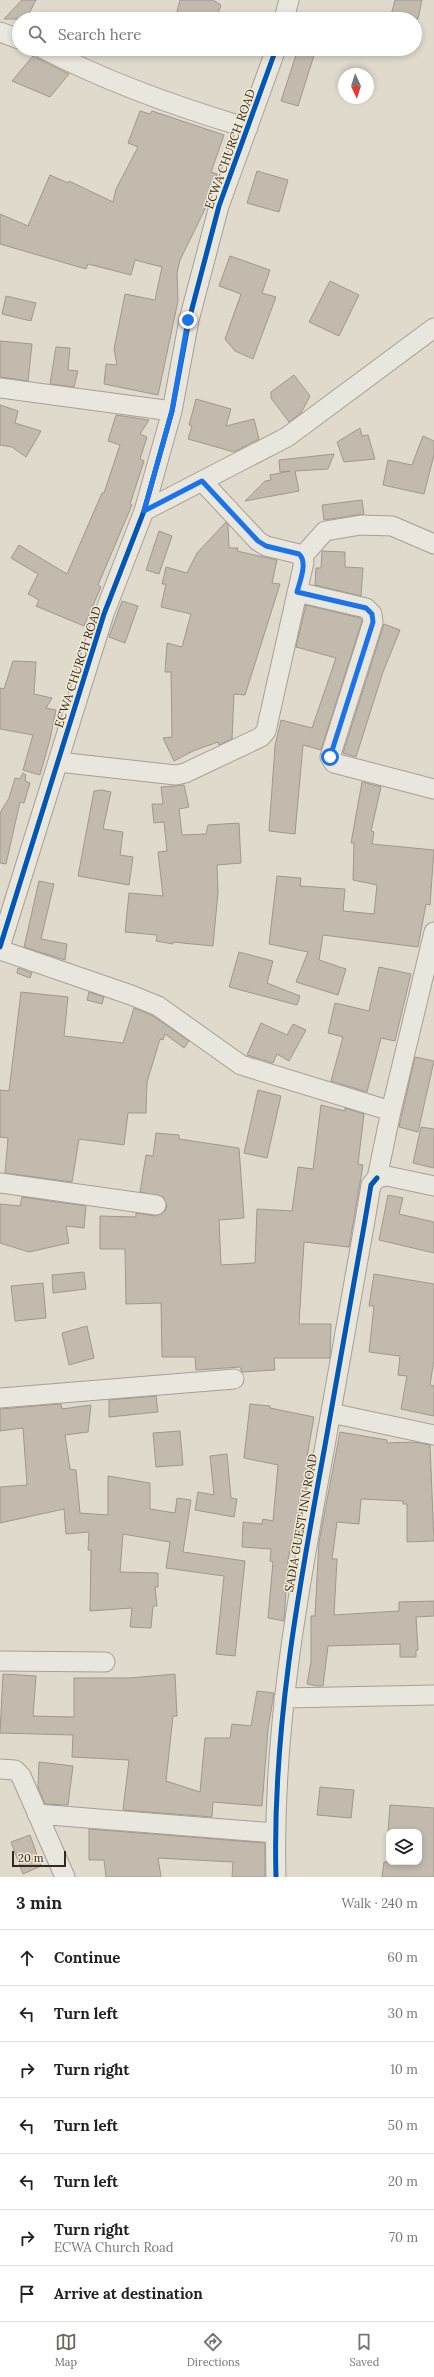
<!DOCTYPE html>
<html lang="en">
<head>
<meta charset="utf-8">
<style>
  :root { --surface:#fff; --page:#f2f2f2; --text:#222; --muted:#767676; --line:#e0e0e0; --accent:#70675c }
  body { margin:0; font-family:Lora,serif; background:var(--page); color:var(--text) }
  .controls { position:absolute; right:12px; bottom:12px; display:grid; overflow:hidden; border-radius:8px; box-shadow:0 2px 6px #0003 }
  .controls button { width:36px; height:36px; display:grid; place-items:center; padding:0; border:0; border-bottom:1px solid var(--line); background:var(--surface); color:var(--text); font:20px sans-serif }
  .compass { position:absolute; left:338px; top:68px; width:36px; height:36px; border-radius:50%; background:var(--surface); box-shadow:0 2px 6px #0003; rotate:176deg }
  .scale { position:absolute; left:12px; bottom:10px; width:54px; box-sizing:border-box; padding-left:4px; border:2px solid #33291f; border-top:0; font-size:11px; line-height:14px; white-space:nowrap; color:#33291f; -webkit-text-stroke:3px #f0e9d3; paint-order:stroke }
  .stop { position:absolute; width:12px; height:12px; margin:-9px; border:3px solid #1a73e8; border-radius:50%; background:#fff }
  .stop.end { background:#1a73e8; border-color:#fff; box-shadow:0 1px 4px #0008 }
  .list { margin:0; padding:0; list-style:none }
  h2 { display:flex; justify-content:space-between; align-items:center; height:52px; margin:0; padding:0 16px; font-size:17px }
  h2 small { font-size:13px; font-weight:400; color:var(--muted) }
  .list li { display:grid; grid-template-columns:26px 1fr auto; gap:12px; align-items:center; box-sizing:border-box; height:56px; padding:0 16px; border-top:1px solid var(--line) }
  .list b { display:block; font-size:15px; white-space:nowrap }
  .list p { margin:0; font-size:13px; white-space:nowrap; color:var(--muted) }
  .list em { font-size:13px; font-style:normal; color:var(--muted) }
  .icon { flex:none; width:22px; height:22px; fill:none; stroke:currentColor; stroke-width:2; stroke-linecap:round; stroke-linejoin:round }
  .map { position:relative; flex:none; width:434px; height:1877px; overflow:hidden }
  .search { position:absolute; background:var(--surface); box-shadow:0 2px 6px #0003; left:12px; right:12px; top:12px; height:44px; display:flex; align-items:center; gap:10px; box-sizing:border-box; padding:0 14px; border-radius:22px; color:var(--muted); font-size:15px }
  .sheet { height:444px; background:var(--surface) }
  nav { display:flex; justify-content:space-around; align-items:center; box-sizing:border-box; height:56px; border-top:1px solid var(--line); background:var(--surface); font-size:11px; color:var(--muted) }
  nav a { display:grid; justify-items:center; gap:2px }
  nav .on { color:var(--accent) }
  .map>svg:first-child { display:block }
  .building { fill:#c3baae; stroke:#a0978d }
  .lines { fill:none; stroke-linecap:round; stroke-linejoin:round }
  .street-casing { stroke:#a5a096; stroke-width:21 }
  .street { stroke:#e9e6dd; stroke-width:19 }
  .cycleway-casing { stroke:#f0e9d3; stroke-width:8 }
  .cycleway { stroke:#0057b8; stroke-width:5 }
  .route { stroke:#1a73e8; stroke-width:5 }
  .labels { text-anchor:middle; stroke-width:3; stroke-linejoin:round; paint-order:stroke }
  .street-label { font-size:12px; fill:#33291f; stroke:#f0e9d3 }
</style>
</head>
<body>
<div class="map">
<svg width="434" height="1877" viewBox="0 0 434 1877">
  <rect width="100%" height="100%" fill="#e0dacd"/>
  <path class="building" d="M22 0H36L26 19H4Z
    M180 0H213L221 5 216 19H175Z
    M395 0H422L418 19H390Z
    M298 49H316L298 106 281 101Z
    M33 56 69 74 50 97 12 81Z
    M140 111 150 114 152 111 224 135 211 172 217 174 204 211 180 260 177 273 178 301 158 395 104 384 106 364 117 365 114 349 125 294 155 300 162 267 135 260 131 275 88 264 86 269 0 244V214L28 226 50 175 68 183 69 181 113 202 116 189 138 147 128 143Z
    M257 171 288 180 279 212 247 203Z
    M230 256 270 270 262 293 276 297 253 359 235 351 225 339 241 294 219 286Z
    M330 281 359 295 339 336 309 322Z
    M6 296 36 303 31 321 2 314Z
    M0 341 32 344 28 381 0 377Z
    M56 347 70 348 68 370 78 371 74 387 50 384Z
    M294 375 310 396 301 413 289 422 271 398V392Z
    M196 399 231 409 226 426 254 419 259 439 234 452 188 439 192 426 189 425Z
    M0 405 18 411 15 423 41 431 26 457 12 447 0 445Z
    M116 415 149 420 140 434 147 437 140 459 144 461 130 504 132 505 98 585 101 587 84 626 36 606 39 600 28 594 38 574 11 558 19 545 67 574 102 493H104L120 445 108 441Z
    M360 428 362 436 368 435 375 459 344 462 337 442Z
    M423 436 434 441V455L424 494 383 485 388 460 412 465Z
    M334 454 328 469 295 471 299 491 245 501 265 481 271 480 270 475 290 471 280 472 279 460Z
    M362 500 364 514 324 520 322 505Z
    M226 522 228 525 229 548H238L237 551 277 560 272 583 280 584 245 695 234 694 232 739 219 745 218 742 193 751 174 761 163 738 172 737 171 672H165L167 643 182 647 191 614 161 607 166 584H162L166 567 187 573 197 553Z
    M159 531 172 536 159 574 146 570Z
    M322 551 345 552V567L363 568 361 596 315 585 316 568H321Z
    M122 601 138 606 125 643 109 637Z
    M306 605 360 618 362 621 321 750 303 745 295 834 269 831 275 746 281 720 312 728 336 658 296 647Z
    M384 624 400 630 383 672 356 757 343 753Z
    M13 661 36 662 34 694 52 698 46 708 56 710 50 739 40 775 23 770 33 735 0 729V688L4 689Z
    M23 773 26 775 25 781 30 783 24 803 20 802 6 864 0 863V813L9 798 15 778 20 779Z
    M362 782 381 787 371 831 374 832 372 844 434 850 430 905 426 904 418 947 323 935 319 960 346 969 338 995 296 982 308 952 269 944 277 876 301 878 300 886 345 889 343 911 374 914 377 885 353 880 354 843H351Z
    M184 785 189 807 179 809 182 835 206 834 208 825 239 823 241 863 217 865 218 892 213 946 173 942V944L156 941 157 935 125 932 129 893 163 896 158 852 167 851 164 822 154 823 152 804H163L161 787Z
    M102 790 111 792 103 829 123 832 120 855 133 857 129 885 78 876 94 791Z
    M39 881 54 884 41 939 67 944 65 960 24 947Z
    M239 952 273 961 267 983 300 996 297 1005 229 987Z
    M379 967 411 974 395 1041 381 1038 367 1092 331 1081 343 1037 328 1033 335 1003 369 1011Z
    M18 968 32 973 30 978 17 973Z
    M21 992 68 997 64 1036 123 1043 134 1008 153 1016 189 1041 184 1048 165 1034 163 1040 160 1039 147 1082 146 1113H128L124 1145 79 1139 72 1182 5 1173 8 1138 0 1137V1090L9 1091Z
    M89 992 104 997 102 1004 87 1000Z
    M261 1023 287 1035 293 1024 306 1030 289 1061 277 1054 273 1063 247 1055Z
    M415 1057 434 1061 418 1132 399 1127Z
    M258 1090 281 1096 267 1158 244 1153Z
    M321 1105 345 1111V1108L364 1114 358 1164 363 1165 349 1247 304 1242 299 1324H331L330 1358H274L275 1370 242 1372 240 1367 196 1370 195 1357H162L161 1303 126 1304 125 1249H100V1216L136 1217V1213L155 1216 165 1211 167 1206 163 1197 140 1192 146 1155 153 1156 156 1133 179 1135V1139L239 1148 244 1218 219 1220 221 1265 255 1263 257 1209 292 1211 298 1167 313 1169Z
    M421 1127 434 1129V1168L413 1163Z
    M388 1195 403 1198 399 1214 434 1222V1253L379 1240Z
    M22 1197 86 1206 84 1228 66 1226 69 1243 29 1252 0 1243V1204L20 1206Z
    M84 1272 86 1289 53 1293 52 1275Z
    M374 1274 434 1284V1360L430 1385 434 1386V1416L401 1409 407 1376 398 1375 400 1356 369 1352 374 1306H369Z
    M43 1283 46 1318 15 1321 11 1286Z
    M87 1326 94 1358 69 1365 62 1333Z
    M156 1396 158 1412 109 1417V1400Z
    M61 1404 62 1409 91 1405 88 1432 65 1435 70 1469 76 1470 80 1513 108 1515V1476L150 1483V1509L175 1513 177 1498 191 1500 183 1552 245 1561 235 1656 216 1654 224 1576 166 1568 170 1542 123 1534 120 1572 158 1573V1587H155L157 1606H153L151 1628 130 1627 132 1608 90 1611 91 1550H88L89 1532 66 1534 64 1509 0 1523V1487L27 1485 23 1428 0 1431V1409Z
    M250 1404 270 1406V1408L314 1417 307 1457 312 1458 297 1537 293 1536 288 1560 284 1621 268 1618 273 1562 270 1561 271 1549 242 1547 243 1522 262 1524 263 1519 273 1521 278 1465 244 1458Z
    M180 1431 183 1465 156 1467 153 1433Z
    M340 1432 387 1440V1443L414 1442 430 1445 434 1541 407 1542V1504H403V1501L361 1499 359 1524 337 1522 332 1559H337L334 1615 399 1611V1602L434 1601V1616L416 1617 418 1650H416V1657H400V1644L328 1646 323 1686H318L307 1684 311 1662V1616H315L319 1542Z
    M227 1454 231 1498 237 1499 234 1517 195 1510 198 1492 214 1495 210 1456Z
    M3 1674 36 1676 33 1716 74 1717V1678H129L175 1674 177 1716H173L166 1781 200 1792 205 1738H230L232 1724 251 1726 257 1691 274 1693 268 1729 262 1806 213 1802 212 1817 123 1810 129 1760 72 1757 73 1735 0 1733Z
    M39 1762 73 1766 68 1805 45 1804 38 1787Z
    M320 1787 354 1790 351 1818 317 1815Z
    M390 1805 434 1808V1877H382L384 1862H419V1832H388Z
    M89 1829 265 1843V1877H232L233 1862 158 1858 161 1877H106L104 1860H89Z
    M30 1835 41 1866 23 1874 11 1842Z"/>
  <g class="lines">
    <defs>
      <path id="street" d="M284 19 289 0
        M0 32 19 39
        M44 49C109 83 177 107 248 128
        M0 388 172 411
        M144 511 287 437 434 328
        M302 557 325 531 361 525 392 526 434 544
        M297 592 366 608 372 614 373 622 330 757 334 763 434 789
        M58 762 176 775 185 773 261 737 266 731 304 562 299 554 266 546 258 541 202 481
        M0 947 104 614 144 511 172 411 189 320 219 206 276 49
        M0 950 131 995 158 1006 241 1065 391 1111
        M377 1178 391 1111 434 932
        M377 1178 387 1176 434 1186
        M0 1183 156 1205
        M0 1398 234 1379
        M331 1413 434 1435
        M0 1661 105 1662
        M284 1698 434 1695
        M0 1769 15 1770 21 1776 65 1877
        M37 1814 275 1833
        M276 1877C272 1733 298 1592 324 1451 340 1363 356 1274 371 1185L377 1178"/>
    </defs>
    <use href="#street" class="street-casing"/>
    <use href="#street" class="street"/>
    <defs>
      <path id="cycleway" d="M0 947 104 614 144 511 172 411 189 320 219 206 276 49
        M276 1877C272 1733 298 1592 324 1451 340 1363 356 1274 371 1185L377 1178"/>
    </defs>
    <use href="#cycleway" class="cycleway-casing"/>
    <use href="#cycleway" class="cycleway"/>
  </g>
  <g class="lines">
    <path class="route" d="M188 320 172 411 144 511 202 481 258 541 266 546 299 554C308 562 300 581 297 592L366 608 372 614 373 622 330 757"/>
  </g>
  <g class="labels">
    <g class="street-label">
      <text transform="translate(230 149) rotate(-70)" y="4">ECWA CHURCH ROAD</text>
      <text transform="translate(78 667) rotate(-72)" y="4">ECWA CHURCH ROAD</text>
      <text transform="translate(301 1523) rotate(-80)" y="4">SADIA GUEST INN ROAD</text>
    </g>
  </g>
</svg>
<div class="controls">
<button><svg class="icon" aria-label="layers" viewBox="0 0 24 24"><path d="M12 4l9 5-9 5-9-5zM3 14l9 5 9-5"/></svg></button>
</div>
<svg class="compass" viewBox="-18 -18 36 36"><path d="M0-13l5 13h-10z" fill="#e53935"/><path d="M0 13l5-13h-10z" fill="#767676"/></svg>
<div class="scale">20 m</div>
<div class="stop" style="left:330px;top:757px"></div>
<div class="stop end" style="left:188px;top:320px"></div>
<div class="search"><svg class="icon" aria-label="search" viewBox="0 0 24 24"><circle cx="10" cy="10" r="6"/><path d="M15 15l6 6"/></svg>Search here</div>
</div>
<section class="sheet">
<h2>3 min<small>Walk · 240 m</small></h2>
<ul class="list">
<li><svg class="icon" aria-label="ahead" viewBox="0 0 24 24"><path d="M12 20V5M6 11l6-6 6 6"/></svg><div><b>Continue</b></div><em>60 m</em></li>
<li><svg class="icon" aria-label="left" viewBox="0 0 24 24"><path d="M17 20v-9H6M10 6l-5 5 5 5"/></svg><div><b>Turn left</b></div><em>30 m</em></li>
<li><svg class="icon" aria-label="right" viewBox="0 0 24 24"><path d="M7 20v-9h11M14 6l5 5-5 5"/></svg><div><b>Turn right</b></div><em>10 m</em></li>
<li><svg class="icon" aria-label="left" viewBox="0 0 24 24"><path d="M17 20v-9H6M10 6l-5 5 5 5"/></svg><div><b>Turn left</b></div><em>50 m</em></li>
<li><svg class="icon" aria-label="left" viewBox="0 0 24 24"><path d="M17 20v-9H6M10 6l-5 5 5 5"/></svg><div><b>Turn left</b></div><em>20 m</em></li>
<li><svg class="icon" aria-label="right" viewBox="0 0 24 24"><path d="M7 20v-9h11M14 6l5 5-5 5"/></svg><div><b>Turn right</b><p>ECWA Church Road</p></div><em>70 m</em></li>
<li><svg class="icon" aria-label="arrive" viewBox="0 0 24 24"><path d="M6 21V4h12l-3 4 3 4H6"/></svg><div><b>Arrive at destination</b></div></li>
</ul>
</section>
<nav>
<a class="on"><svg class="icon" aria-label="map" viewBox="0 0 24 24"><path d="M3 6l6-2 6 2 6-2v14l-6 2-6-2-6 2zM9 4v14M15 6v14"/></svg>Map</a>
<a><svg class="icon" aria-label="directions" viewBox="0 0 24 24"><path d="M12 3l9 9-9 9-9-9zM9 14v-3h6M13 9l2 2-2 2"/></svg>Directions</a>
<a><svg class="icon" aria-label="saved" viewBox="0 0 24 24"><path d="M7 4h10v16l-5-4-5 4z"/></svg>Saved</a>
</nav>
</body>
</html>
